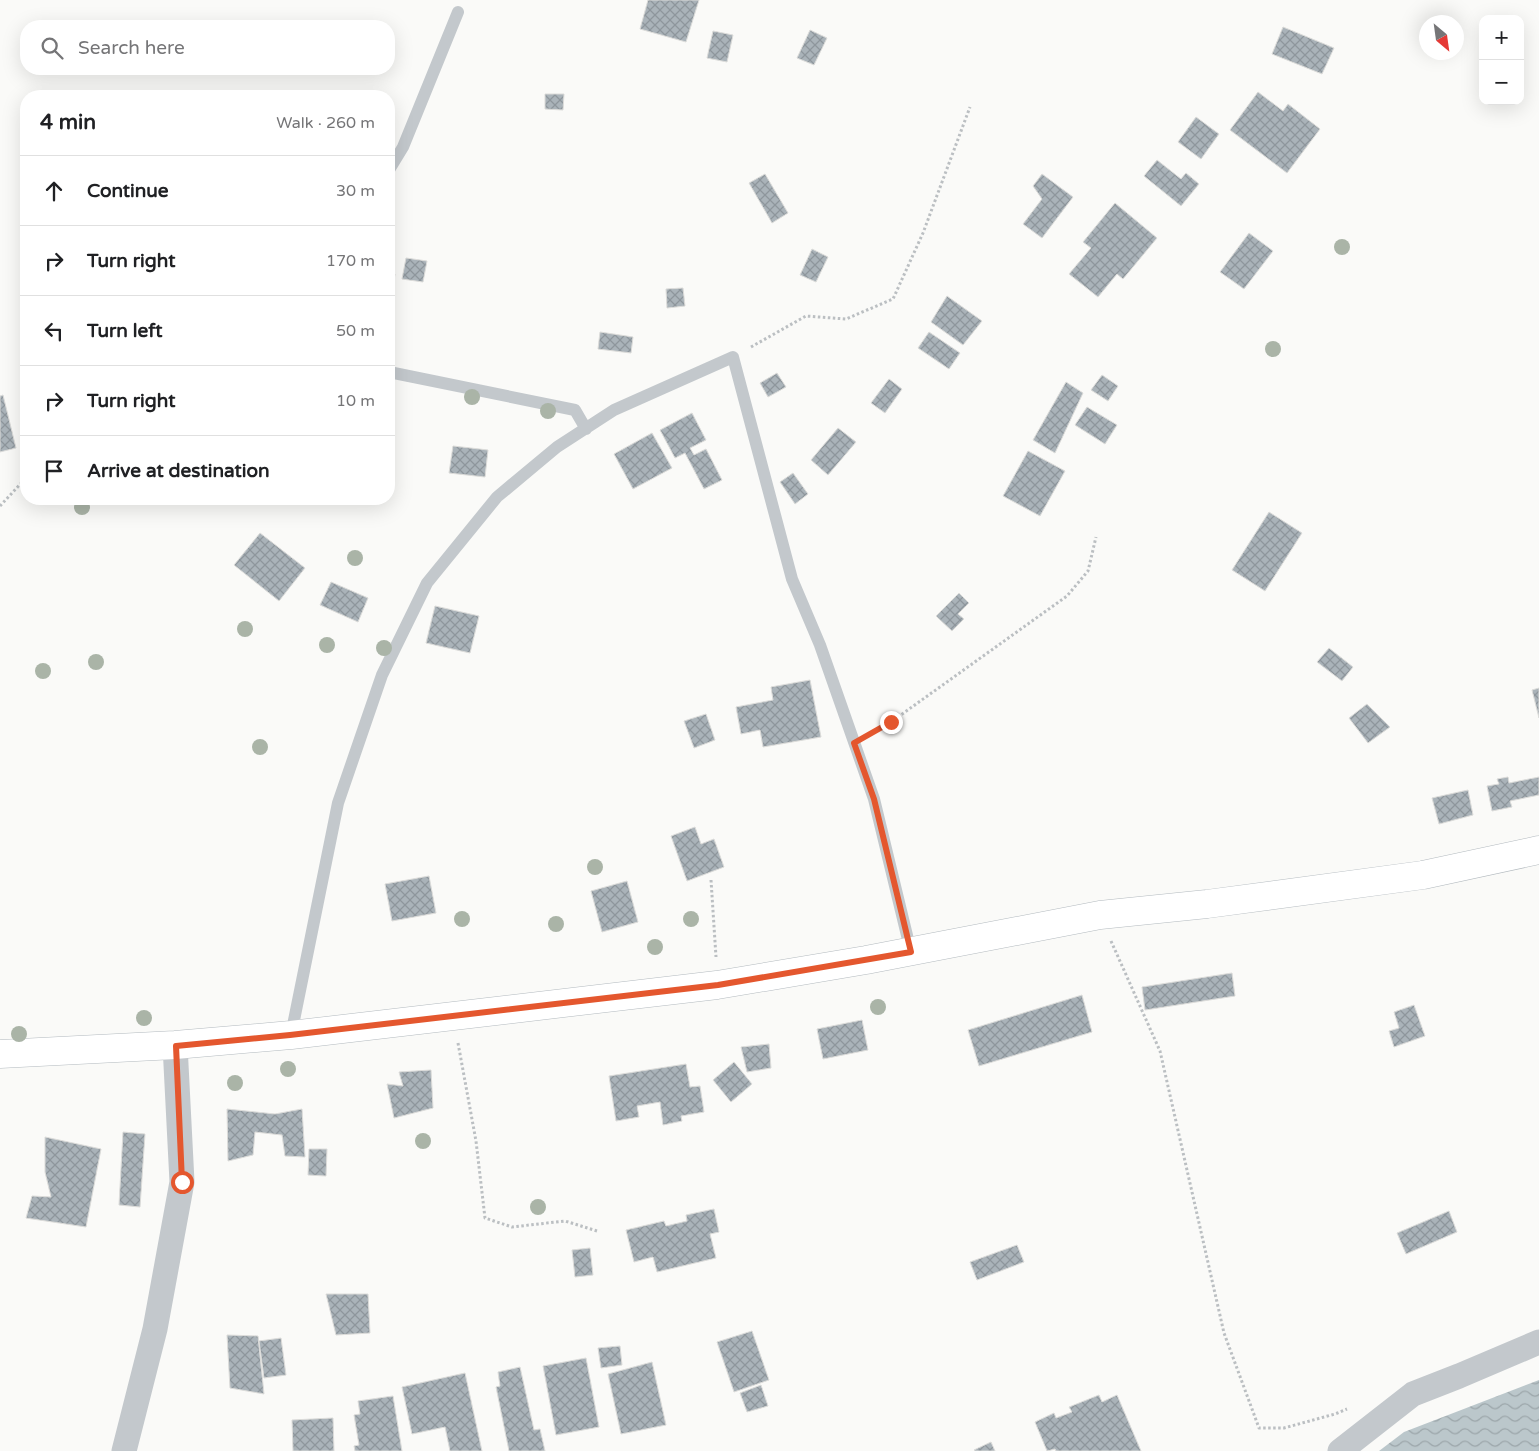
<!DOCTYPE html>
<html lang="en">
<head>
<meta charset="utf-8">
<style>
  :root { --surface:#fff; --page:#f6f6f6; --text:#202124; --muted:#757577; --line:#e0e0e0 }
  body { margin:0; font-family:"Varela Round",sans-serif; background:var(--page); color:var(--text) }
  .controls { position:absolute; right:15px; top:15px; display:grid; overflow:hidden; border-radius:10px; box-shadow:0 5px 20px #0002 }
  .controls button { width:45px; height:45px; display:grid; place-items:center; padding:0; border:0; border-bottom:1px solid var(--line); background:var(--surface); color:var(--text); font:25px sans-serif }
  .compass { position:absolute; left:1419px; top:15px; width:45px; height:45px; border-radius:50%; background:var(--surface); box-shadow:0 5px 20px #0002; rotate:151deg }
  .stop { position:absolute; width:15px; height:15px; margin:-11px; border:4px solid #e4572e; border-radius:50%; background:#fff }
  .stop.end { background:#e4572e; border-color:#fff; box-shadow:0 1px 5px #0008 }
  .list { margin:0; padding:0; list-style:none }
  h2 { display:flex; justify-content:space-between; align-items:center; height:65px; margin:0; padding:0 20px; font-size:21px }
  h2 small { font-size:16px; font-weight:400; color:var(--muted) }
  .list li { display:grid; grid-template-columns:32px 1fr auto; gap:15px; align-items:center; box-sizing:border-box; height:70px; padding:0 20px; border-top:1px solid var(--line) }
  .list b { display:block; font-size:19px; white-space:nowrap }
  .list em { font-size:16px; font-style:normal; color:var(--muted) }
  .icon { flex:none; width:28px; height:28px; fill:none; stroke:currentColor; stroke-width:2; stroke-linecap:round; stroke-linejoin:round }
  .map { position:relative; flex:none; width:1539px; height:1451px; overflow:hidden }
  .search { position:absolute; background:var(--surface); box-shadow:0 5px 20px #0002; left:20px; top:20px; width:375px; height:55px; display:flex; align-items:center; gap:12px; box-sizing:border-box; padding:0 18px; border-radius:20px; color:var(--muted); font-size:19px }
  .panel { position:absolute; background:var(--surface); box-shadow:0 5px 20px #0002; left:20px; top:90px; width:375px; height:415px; border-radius:20px }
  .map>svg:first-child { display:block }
  .water { fill:url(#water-waves) }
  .building { fill:url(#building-cross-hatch); stroke:#dcdcda }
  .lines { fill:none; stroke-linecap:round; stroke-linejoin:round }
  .secondary-casing { stroke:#b3babf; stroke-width:29 }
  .path { stroke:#bbbfc2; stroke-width:3; stroke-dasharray:2.5 2.5; stroke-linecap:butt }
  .service { stroke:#c3c8cc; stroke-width:12 }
  .minor { stroke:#c3c8cc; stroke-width:25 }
  .secondary { stroke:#fff; stroke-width:28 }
  .tree { fill:#aab4a7 }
  .route { stroke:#e4572e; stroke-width:6 }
</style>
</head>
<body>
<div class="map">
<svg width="1539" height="1451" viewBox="0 0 1539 1451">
  <defs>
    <pattern id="water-waves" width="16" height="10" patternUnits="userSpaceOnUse" patternTransform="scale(1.25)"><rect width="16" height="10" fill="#bbc7cb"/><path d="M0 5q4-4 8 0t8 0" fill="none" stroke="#9ca6aa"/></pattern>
    <pattern id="building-cross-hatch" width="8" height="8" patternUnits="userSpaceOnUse" patternTransform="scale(1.25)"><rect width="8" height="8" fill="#aab3b9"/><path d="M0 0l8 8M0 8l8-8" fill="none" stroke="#8e969c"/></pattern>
  </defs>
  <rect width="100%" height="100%" fill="#fafaf8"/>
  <path class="water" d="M1539 1380V1451H1379L1404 1432Z"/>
  <path class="building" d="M648 0H699L686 42 640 29Z
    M1283 27 1334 48 1322 74 1272 54Z
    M810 30 827 38 814 65 797 58Z
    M713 31 733 35 727 62 707 58Z
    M1258 92 1283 111 1288 104 1320 129 1287 173 1230 130Z
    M545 94H564L563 110 545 109Z
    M1196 117 1219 134 1201 159 1178 142Z
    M1157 160 1181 179 1186 173 1199 184 1181 206 1144 176Z
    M765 174 788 213 772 223 749 183Z
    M1042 174 1073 197 1042 238 1023 224 1042 199 1033 186Z
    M1115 203 1157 238 1123 279 1117 274 1098 297 1069 274 1091 248 1083 242Z
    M1249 233 1273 251 1244 289 1220 272Z
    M812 249 828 257 816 282 800 275Z
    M406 258 427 261 423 282 402 279Z
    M389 273 395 274 390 302 389 301Z
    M683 288 685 306 667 308 666 289Z
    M947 296 982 321 963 345 931 322Z
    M600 332 633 337 631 353 598 349Z
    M929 332 960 353 949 369 918 348Z
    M777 373 786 387 768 397 760 383Z
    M1102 375 1118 386 1108 401 1091 390Z
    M889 379 902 389 885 413 871 403Z
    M1066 382 1083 393 1055 453 1033 440Z
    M3 395 16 448 0 452V396Z
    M1087 407 1117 425 1105 444 1075 425Z
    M692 413 706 440 690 448 694 455 706 449 722 480 704 489 685 453 675 458 660 430Z
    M838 428 856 442 828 475 811 460Z
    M652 433 672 468 633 489 614 454Z
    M453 446 488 450 485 477 449 473Z
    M1028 451 1065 471 1040 516 1003 496Z
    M793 473 808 494 795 504 780 482Z
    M1269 512 1302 533 1265 591 1232 570Z
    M260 533 305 568 279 601 234 565Z
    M331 582 368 598 358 622 320 605Z
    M959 593 969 603 958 614 964 619 952 631 936 616Z
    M435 606 479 616 470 653 426 643Z
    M1329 648 1353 667 1342 681 1317 662Z
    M810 680 821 737 763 747 760 730 741 734 736 707 773 700 771 687Z
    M1539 688V718L1532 690Z
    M1367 704 1390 727 1368 743 1349 718Z
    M706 714 715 740 694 748 684 721Z
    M1508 777 1509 783 1539 777V795L1510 801 1512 807 1492 811 1487 786 1499 784 1497 779Z
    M1468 790 1473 815 1439 824 1432 798Z
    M695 827 701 844 714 839 724 867 687 881 671 836Z
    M429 876 436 913 392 921 385 884Z
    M627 881 638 922 602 932 591 891Z
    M1232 973 1235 996 1145 1010 1142 987Z
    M1082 995 1092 1032 979 1066 968 1030Z
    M1414 1005 1425 1036 1394 1047 1389 1031 1399 1028 1394 1012Z
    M862 1020 868 1050 823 1059 817 1029Z
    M769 1044 771 1068 747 1072 741 1047Z
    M734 1062 752 1084 731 1102 713 1080Z
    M686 1064 690 1087 700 1086 704 1112 681 1116 682 1121 663 1125 660 1102 637 1106 639 1117 616 1121 609 1076Z
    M431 1070 433 1108 394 1118 387 1084 403 1086 399 1072Z
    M227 1109 275 1114 302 1109 305 1157 285 1156 282 1135 255 1132 253 1155 228 1161Z
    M123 1132 145 1134 140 1207 119 1205Z
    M45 1137 101 1149 86 1227 26 1218 32 1196 51 1197 45 1172Z
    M309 1149H327L326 1176 308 1175Z
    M714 1209 719 1232 710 1234 716 1258 657 1272 653 1257 634 1262 626 1230 664 1221 666 1226 687 1221 686 1215Z
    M1449 1211 1457 1232 1406 1254 1397 1233Z
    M1017 1245 1024 1262 977 1280 970 1262Z
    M590 1248 593 1275 575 1277 572 1250Z
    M326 1294H368L370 1333 336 1335Z
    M752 1331 769 1380 734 1392 717 1342Z
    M227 1335 258 1336 264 1394 230 1388Z
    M281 1338 286 1375 264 1378 259 1341Z
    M620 1346 622 1365 601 1368 598 1348Z
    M586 1358 599 1427 556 1435 543 1366Z
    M652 1362 666 1425 621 1434 608 1374Z
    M520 1367 534 1430 540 1429 545 1451H509L496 1387 500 1386 498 1372Z
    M465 1373 482 1451H450L445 1427 412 1434 402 1387Z
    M761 1385 768 1406 747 1412 740 1393Z
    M1099 1395 1102 1402 1117 1395 1141 1451H1056L1055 1449 1047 1451 1035 1422 1054 1413 1056 1418 1072 1412 1069 1407Z
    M393 1396 402 1451H355L354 1446 359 1445 354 1415 360 1414 358 1401Z
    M333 1418 334 1451H293L292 1420Z
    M991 1442 995 1451H975L974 1450Z"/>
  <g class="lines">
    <defs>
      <path id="secondary" d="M0 1054 175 1045 291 1035 717 985 866 960 1100 915 1207 904 1423 875 1539 850"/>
    </defs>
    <use href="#secondary" class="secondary-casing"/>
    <path class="path" d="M751 347 806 316 846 319 893 299 923 233 970 107
      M0 506 26 478
      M872 733 891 722 1067 596 1088 571 1096 537
      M711 880 716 957
      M1111 941 1160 1051 1224 1333 1259 1428H1284L1335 1414 1347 1409
      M458 1043 476 1141 485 1218 512 1227 565 1221 597 1231"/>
    <path class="service" d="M389 170 403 147 458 12
      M389 372 575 410 586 429
      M291 1035 338 803 382 675 427 583 497 497 557 447 614 410 733 357 792 579 820 645 874 799 911 952"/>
    <path class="minor" d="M124 1451 155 1329 182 1182 175 1045
      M1340 1451 1413 1394 1459 1376 1539 1342"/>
    <use href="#secondary" class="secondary"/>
  </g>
  <g class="tree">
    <circle cx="1342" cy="247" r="8"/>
    <circle cx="1273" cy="349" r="8"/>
    <circle cx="472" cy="397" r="8"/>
    <circle cx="548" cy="411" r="8"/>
    <circle cx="82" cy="507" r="8"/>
    <circle cx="355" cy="558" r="8"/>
    <circle cx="245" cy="629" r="8"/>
    <circle cx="327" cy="645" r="8"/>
    <circle cx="384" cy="648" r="8"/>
    <circle cx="96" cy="662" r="8"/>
    <circle cx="43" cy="671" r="8"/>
    <circle cx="260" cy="747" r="8"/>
    <circle cx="595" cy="867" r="8"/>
    <circle cx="462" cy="919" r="8"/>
    <circle cx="691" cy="919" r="8"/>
    <circle cx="556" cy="924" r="8"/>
    <circle cx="655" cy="947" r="8"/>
    <circle cx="878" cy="1007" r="8"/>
    <circle cx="144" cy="1018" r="8"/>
    <circle cx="19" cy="1034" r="8"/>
    <circle cx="288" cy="1069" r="8"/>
    <circle cx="235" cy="1083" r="8"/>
    <circle cx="423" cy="1141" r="8"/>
    <circle cx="538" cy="1207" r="8"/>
  </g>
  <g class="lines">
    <path class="route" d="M182 1182 176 1046 290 1035 718 985 911 952 874 799 854 743 891 722"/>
  </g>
</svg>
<div class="controls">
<button>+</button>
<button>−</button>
</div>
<svg class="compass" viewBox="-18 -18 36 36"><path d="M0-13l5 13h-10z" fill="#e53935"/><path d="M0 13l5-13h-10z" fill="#757577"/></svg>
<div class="stop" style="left:182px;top:1182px"></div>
<div class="stop end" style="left:891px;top:722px"></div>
<div class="search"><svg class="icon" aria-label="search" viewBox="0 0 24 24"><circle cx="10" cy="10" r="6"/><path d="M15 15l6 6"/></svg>Search here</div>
<section class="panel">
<h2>4 min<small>Walk · 260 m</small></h2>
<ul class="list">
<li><svg class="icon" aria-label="ahead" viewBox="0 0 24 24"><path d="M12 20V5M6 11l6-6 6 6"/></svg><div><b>Continue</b></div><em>30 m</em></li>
<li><svg class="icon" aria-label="right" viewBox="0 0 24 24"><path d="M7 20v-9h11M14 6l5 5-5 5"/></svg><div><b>Turn right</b></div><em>170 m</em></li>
<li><svg class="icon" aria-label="left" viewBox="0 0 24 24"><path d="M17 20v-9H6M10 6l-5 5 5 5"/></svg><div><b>Turn left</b></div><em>50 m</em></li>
<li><svg class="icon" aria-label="right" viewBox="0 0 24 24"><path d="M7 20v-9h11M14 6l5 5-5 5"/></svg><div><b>Turn right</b></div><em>10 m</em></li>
<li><svg class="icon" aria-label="arrive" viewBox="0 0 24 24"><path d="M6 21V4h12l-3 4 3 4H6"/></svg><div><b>Arrive at destination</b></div></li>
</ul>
</section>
</div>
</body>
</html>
